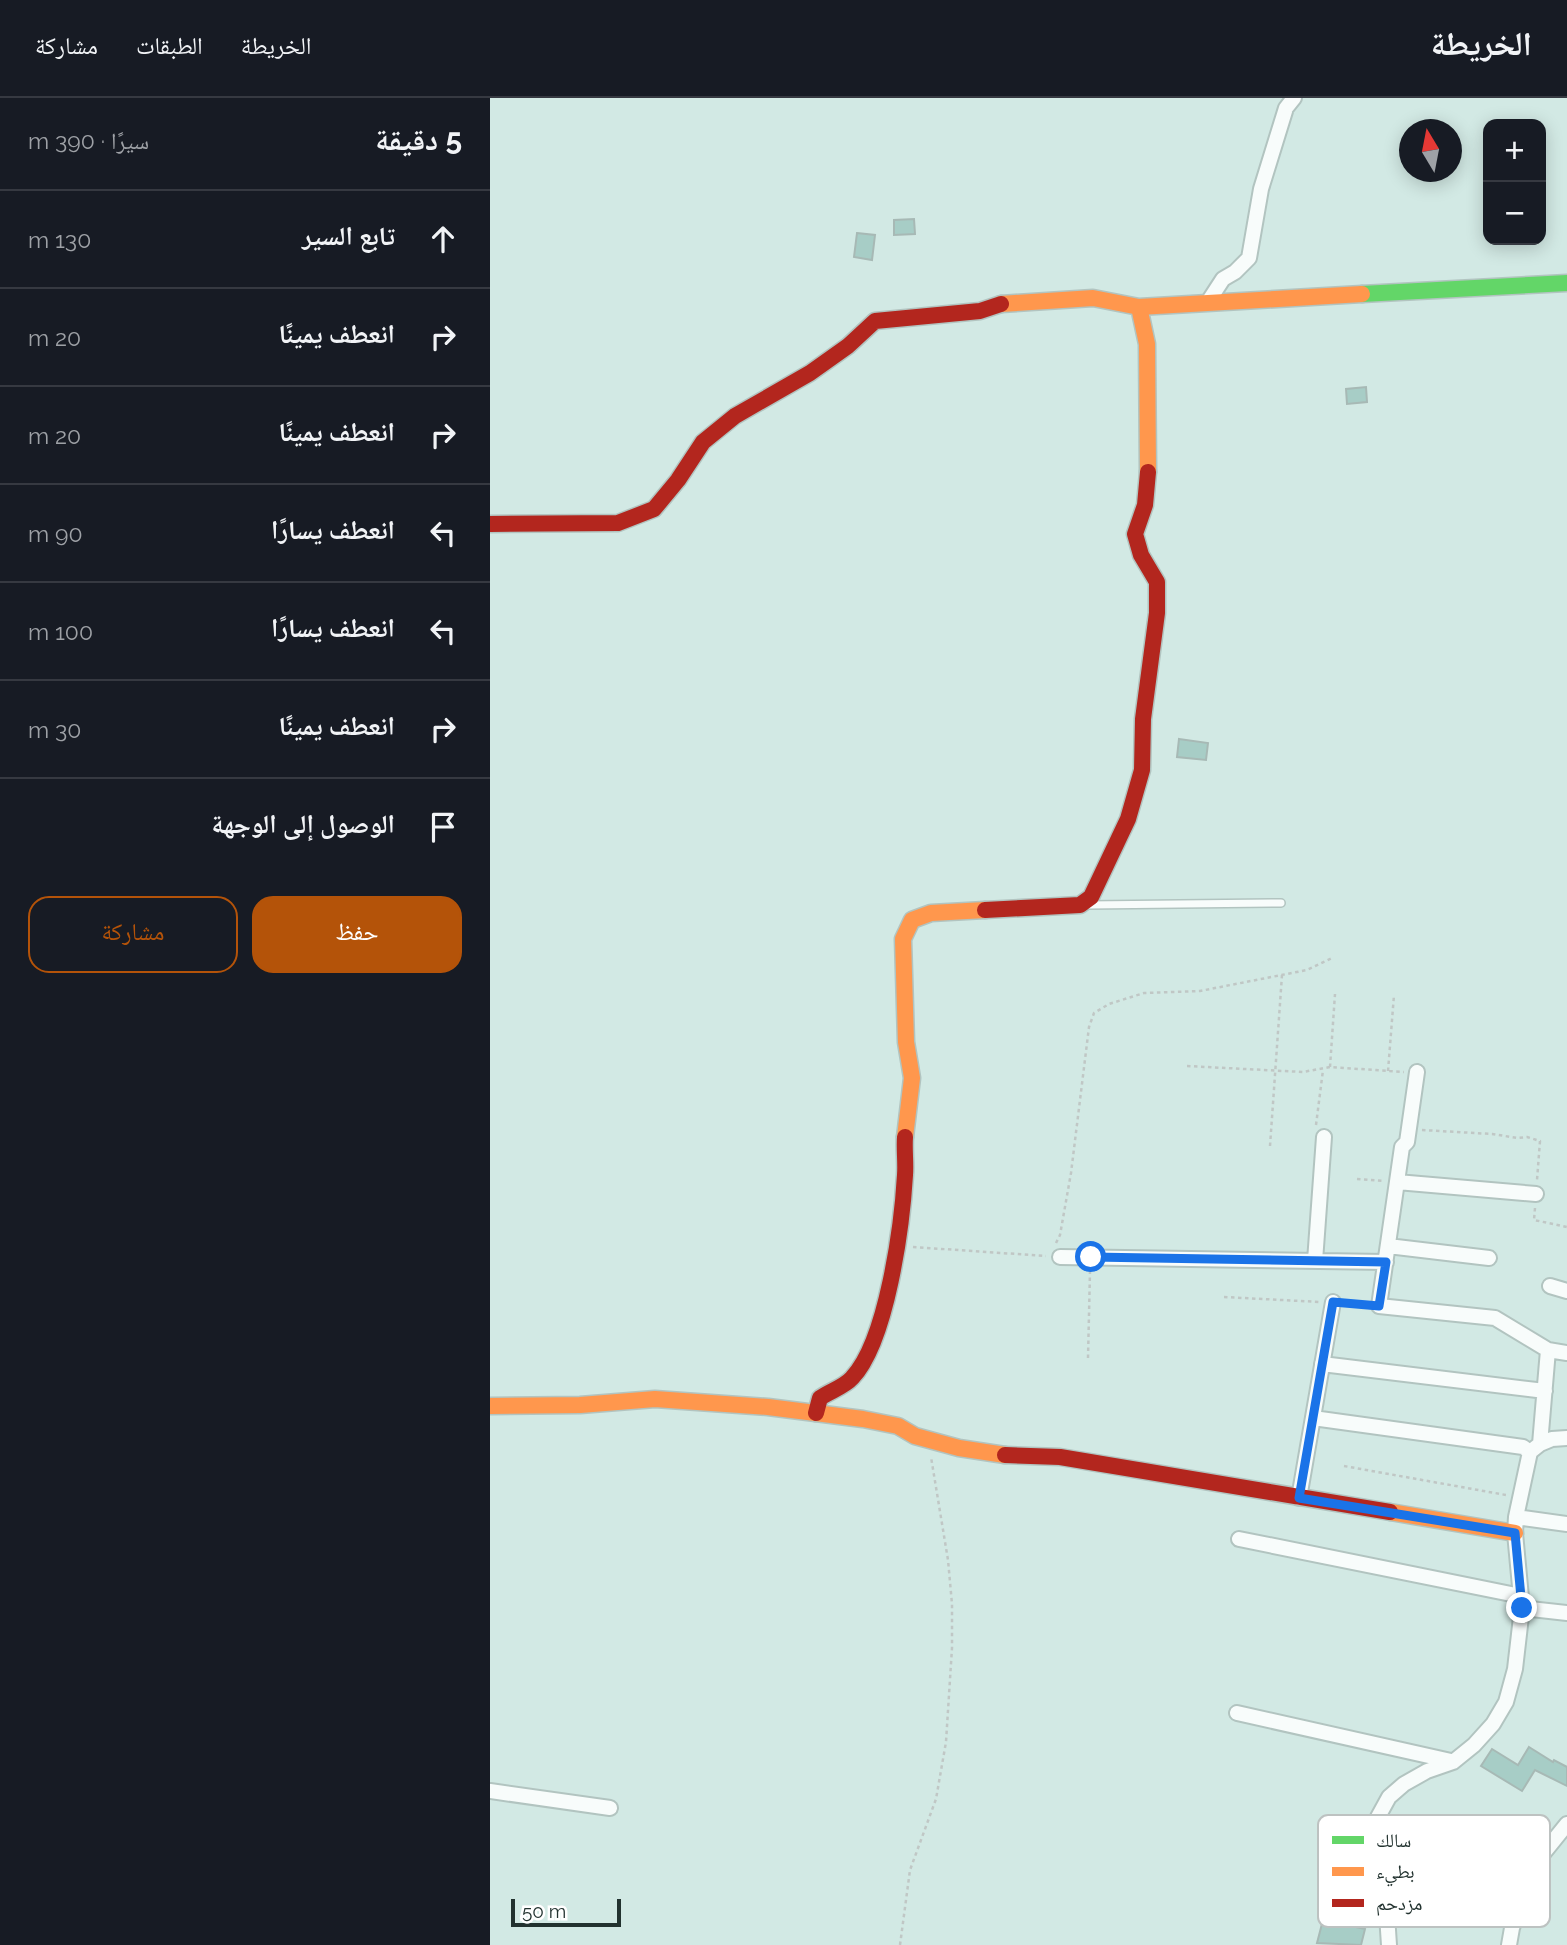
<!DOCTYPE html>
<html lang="ar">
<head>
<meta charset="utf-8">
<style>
  :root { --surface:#171b24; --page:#20242c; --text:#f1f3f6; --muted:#9ea1a6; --line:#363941; --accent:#b45309 }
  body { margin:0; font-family:Raleway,"Noto Naskh Arabic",sans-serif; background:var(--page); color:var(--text); direction:rtl }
  .controls { position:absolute; right:21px; top:21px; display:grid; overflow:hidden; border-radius:14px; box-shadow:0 4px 18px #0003 }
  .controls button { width:63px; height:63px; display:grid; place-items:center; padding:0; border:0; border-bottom:2px solid var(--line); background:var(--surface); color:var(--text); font:35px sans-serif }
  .compass { position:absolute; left:909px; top:21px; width:63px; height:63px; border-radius:50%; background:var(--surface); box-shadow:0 4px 18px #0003; rotate:350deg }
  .scale { position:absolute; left:21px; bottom:18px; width:110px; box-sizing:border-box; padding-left:7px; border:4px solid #22322f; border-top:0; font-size:19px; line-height:24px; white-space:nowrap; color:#22322f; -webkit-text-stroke:5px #fff; paint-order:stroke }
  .stop { position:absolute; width:21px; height:21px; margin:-16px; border:5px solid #1a73e8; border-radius:50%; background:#fff }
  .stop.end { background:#1a73e8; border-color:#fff; box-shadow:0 2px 7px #0008 }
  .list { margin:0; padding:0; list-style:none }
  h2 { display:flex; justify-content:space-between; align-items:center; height:91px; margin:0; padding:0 28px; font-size:30px }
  h2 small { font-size:23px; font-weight:400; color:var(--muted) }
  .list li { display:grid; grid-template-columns:46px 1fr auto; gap:21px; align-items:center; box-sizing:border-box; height:98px; padding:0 28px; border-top:2px solid var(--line) }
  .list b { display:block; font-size:26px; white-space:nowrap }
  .list em { font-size:23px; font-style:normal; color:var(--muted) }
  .actions { display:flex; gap:14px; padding:21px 28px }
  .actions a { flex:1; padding:16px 0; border:2px solid var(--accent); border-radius:21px; text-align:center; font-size:24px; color:var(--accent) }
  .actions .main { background:var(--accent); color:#fff }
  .icon { flex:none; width:38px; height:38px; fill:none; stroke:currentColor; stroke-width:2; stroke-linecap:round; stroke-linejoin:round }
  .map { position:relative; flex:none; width:1077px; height:1847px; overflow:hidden; direction:ltr }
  header { display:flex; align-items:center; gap:42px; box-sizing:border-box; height:98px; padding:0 35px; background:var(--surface); border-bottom:2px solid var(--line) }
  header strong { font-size:33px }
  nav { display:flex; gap:38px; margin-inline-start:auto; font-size:24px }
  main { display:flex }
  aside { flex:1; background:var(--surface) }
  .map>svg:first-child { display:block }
  .building { fill:#a7cdc6; stroke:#a7b9b5; stroke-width:2 }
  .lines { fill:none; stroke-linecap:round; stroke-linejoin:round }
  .lane-casing { stroke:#b2c4c0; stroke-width:10 }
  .street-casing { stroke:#b2c4c0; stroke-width:18 }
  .fast-casing { stroke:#b2c4c0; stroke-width:19 }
  .slow-casing { stroke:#b2c4c0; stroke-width:19 }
  .jam-casing { stroke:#b2c4c0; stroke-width:19 }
  .path { stroke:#c0c7c5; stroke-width:2.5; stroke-dasharray:3.5 3.5; stroke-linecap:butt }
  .lane { stroke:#f8fcfb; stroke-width:7 }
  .street { stroke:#f8fcfb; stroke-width:14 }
  .fast { stroke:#63d668; stroke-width:16 }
  .slow { stroke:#ff974d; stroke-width:16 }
  .jam { stroke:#b3261e; stroke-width:16 }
  .route { stroke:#1a73e8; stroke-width:9 }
  .key { fill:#fff; stroke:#bdc2c1; stroke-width:2 }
  .key-label { font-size:19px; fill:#22322f }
</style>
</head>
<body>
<header>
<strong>الخريطة</strong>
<nav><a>الخريطة</a><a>الطبقات</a><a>مشاركة</a></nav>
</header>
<main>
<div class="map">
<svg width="1077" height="1847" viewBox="0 0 1077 1847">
  <rect width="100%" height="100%" fill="#d2e9e4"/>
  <path class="building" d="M424 121 425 136 404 137V122Z
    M367 135 385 137 382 162 364 159Z
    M876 289 877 304 857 306 856 291Z
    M689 641 718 645 716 662 687 659Z
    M1039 1649 1063 1664 1064 1662 1077 1669V1688L1045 1672 1032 1693 991 1668 1002 1651 1028 1667Z
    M833 1822 875 1831 871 1847 827 1845Z"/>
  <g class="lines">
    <defs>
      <path id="lane" d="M597 807 791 805"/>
      <path id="street" d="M718 204 733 181 745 174 759 160 771 91 796 10 804 0
        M927 974 917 1044 912 1049 889 1208 1005 1220 1058 1252 1077 1255
        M907 1084 1046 1096
        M898 1148 999 1160
        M570 1159 896 1164
        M825 1163 834 1039
        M1060 1188 1077 1193
        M832 1266 1055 1293
        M823 1320 1033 1349 1040 1354
        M1050 1346 1058 1252
        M809 1400 843 1204
        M1026 1419 1077 1426
        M749 1441 1031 1498
        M1032 1510 1077 1515
        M747 1615 961 1663
        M0 1693 120 1710
        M899 1847 895 1787 885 1741 888 1719 899 1699 914 1686 937 1673 963 1664 984 1647 1003 1626 1016 1604 1025 1571 1032 1510 1025 1435 1026 1419 1040 1354 1050 1346 1062 1341 1077 1340
        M1019 1847 1022 1830 1043 1768 1077 1726"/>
      <path id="fast" d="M872 196 1077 185"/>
      <path id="slow" d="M511 206 603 200 649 209 872 196
        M649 209 657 246 658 374
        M415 1039 422 980 416 944 413 841 422 822 441 815 495 812
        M0 1308 90 1307 165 1301 278 1309 373 1321 408 1328 425 1338 469 1350 515 1357
        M900 1414 1025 1435"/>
      <path id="jam" d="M0 426 128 425 164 411 188 382 213 344 245 318 320 275 358 248 385 223 490 213 511 206
        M495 812 590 807 601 799 638 721 652 672 653 621 667 515V484L651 457 645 436 655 407 658 374
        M326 1315 330 1300C340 1293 354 1289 362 1280 397 1243 412 1128 415 1077 416 1065 414 1052 415 1039
        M515 1357 570 1359 900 1414"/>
    </defs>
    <use href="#lane" class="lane-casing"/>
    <use href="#street" class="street-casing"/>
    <use href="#fast" class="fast-casing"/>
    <use href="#slow" class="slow-casing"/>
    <use href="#jam" class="jam-casing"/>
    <path class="path" d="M697 968 813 974 840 969 914 974
      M840 969 845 896
      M898 973 904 897
      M826 1027 833 972
      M932 1032 1002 1036 1028 1040 1037 1039 1050 1043 1047 1082
      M780 1048 792 877
      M867 1081 894 1083
      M1045 1110 1044 1122 1077 1129
      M566 1145 570 1137 581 1075 599 929 604 915 619 906 654 895 710 893 817 872 842 860
      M423 1149 556 1158
      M734 1199 830 1204
      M858 1205 875 1207
      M598 1260 600 1173
      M854 1368 1016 1397
      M410 1847 420 1772 446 1701 456 1644 462 1550V1506L458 1462 441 1359"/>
    <use href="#lane" class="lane"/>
    <use href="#street" class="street"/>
    <use href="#fast" class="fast"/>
    <use href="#slow" class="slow"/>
    <use href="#jam" class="jam"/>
  </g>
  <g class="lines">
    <path class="route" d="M601 1159 896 1164 889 1208 843 1204 809 1400 1025 1435 1032 1510"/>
  </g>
  <rect x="828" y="1717" width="232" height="112" rx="10" class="key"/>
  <rect x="842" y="1738" width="32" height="8" fill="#63d668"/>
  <rect x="842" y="1769" width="32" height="9" fill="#ff974d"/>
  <rect x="842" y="1801" width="32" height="8" fill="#b3261e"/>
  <g class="key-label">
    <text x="886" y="1749">سالك</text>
    <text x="886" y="1780">بطيء</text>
    <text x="886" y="1812">مزدحم</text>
  </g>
</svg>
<div class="controls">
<button>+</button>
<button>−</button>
</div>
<svg class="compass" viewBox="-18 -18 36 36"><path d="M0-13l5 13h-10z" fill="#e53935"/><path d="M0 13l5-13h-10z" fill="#9ea1a6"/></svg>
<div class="scale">50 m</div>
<div class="stop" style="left:601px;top:1159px"></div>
<div class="stop end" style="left:1032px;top:1510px"></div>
</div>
<aside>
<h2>5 دقيقة<small>سيرًا · 390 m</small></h2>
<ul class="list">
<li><svg class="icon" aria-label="ahead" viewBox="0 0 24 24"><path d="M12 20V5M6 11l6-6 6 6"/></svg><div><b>تابع السير</b></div><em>130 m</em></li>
<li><svg class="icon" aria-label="right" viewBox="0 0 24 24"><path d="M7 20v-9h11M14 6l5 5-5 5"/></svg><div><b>انعطف يمينًا</b></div><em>20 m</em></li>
<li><svg class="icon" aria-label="right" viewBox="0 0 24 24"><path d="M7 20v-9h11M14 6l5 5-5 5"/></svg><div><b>انعطف يمينًا</b></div><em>20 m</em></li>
<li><svg class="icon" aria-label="left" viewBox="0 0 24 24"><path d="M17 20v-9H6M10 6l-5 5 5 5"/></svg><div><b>انعطف يسارًا</b></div><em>90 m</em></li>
<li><svg class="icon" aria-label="left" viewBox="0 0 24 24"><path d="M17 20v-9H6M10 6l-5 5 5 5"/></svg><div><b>انعطف يسارًا</b></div><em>100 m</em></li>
<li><svg class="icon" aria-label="right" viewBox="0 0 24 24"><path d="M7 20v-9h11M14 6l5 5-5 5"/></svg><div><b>انعطف يمينًا</b></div><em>30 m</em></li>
<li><svg class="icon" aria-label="arrive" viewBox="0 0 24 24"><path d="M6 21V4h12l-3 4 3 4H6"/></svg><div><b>الوصول إلى الوجهة</b></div></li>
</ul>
<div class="actions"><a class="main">حفظ</a><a>مشاركة</a></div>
</aside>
</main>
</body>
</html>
